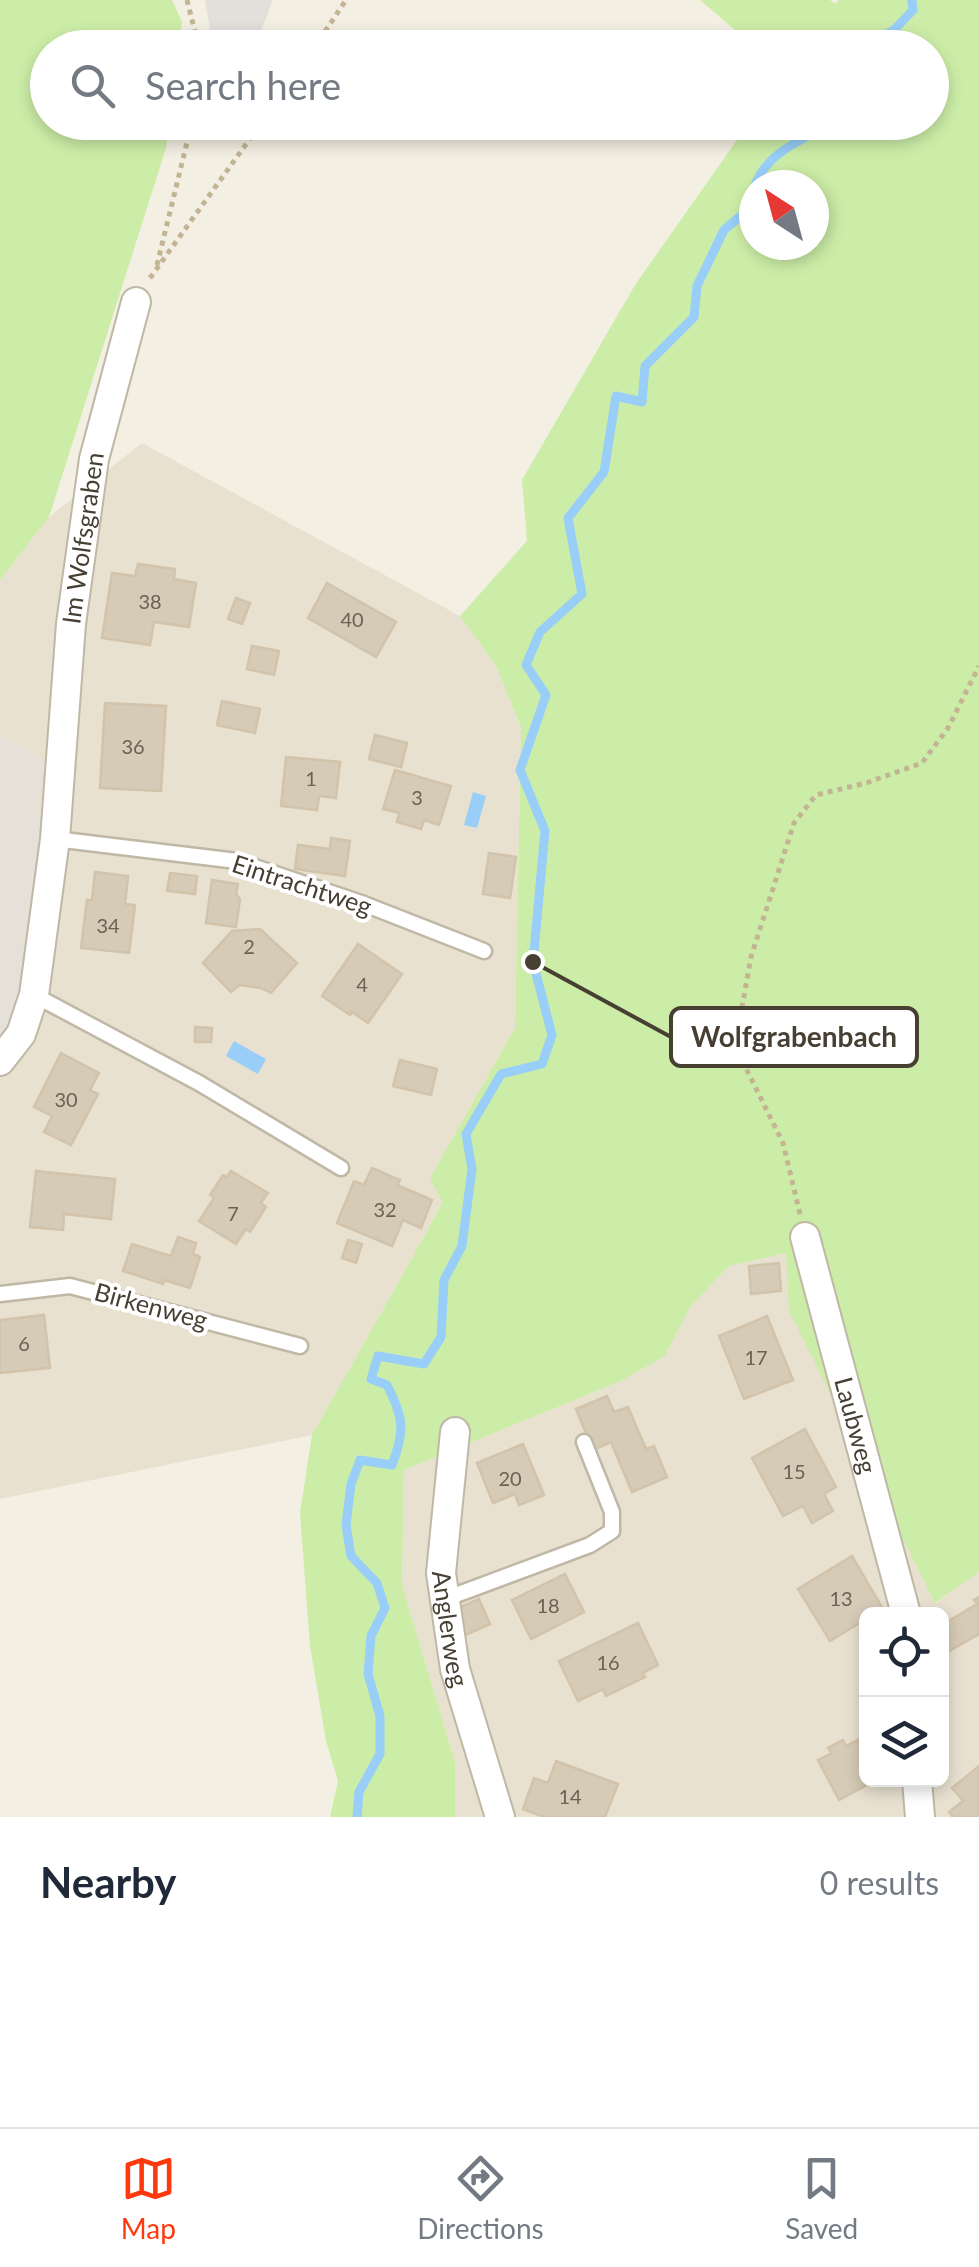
<!DOCTYPE html>
<html lang="en">
<head>
<meta charset="utf-8">
<style>
  :root { --surface:#fff; --page:#f2f2f3; --text:#1f2937; --muted:#747a83; --line:#e0e1e3; --accent:#ff380e }
  body { margin:0; font-family:Lato,sans-serif; background:var(--page); color:var(--text) }
  .controls { position:absolute; right:30px; bottom:30px; display:grid; overflow:hidden; border-radius:15px; box-shadow:0 5px 15px #0003 }
  .controls button { width:90px; height:90px; display:grid; place-items:center; padding:0; border:0; border-bottom:2px solid var(--line); background:var(--surface); color:var(--text); font:50px sans-serif }
  .compass { position:absolute; left:739px; top:170px; width:90px; height:90px; border-radius:50%; background:var(--surface); box-shadow:0 5px 15px #0003; rotate:324deg }
  .list { margin:0; padding:0; list-style:none }
  h2 { display:flex; justify-content:space-between; align-items:center; height:130px; margin:0; padding:0 40px; font-size:42px }
  h2 small { font-size:32px; font-weight:400; color:var(--muted) }
  .icon { flex:none; width:55px; height:55px; fill:none; stroke:currentColor; stroke-width:2; stroke-linecap:round; stroke-linejoin:round }
  .map { position:relative; flex:none; width:979px; height:1817px; overflow:hidden }
  .search { position:absolute; background:var(--surface); box-shadow:0 5px 15px #0003; left:30px; right:30px; top:30px; height:110px; display:flex; align-items:center; gap:25px; box-sizing:border-box; padding:0 35px; border-radius:55px; color:var(--muted); font-size:38px }
  .sheet { height:310px; background:var(--surface) }
  nav { display:flex; justify-content:space-around; align-items:center; box-sizing:border-box; height:140px; border-top:2px solid var(--line); background:var(--surface); font-size:28px; color:var(--muted) }
  nav a { display:grid; justify-items:center; gap:5px }
  nav .on { color:var(--accent) }
  .map>svg:first-child { display:block }
  .residential { fill:#e8e1d0; fill-rule:evenodd }
  .industrial { fill:#e5e0d8 }
  .green { fill:#cceda7; fill-rule:evenodd }
  .parking { fill:#e3e0dc }
  .water { fill:#98cef8 }
  .lines { fill:none; stroke-linecap:round; stroke-linejoin:round }
  .stream { stroke:#98cef8; stroke-width:9 }
  .building { fill:#d6cbb7; stroke:#d2c3aa; stroke-width:2.5 }
  .lane-casing { stroke:#c0b7a5; stroke-width:19 }
  .street-casing { stroke:#c0b7a5; stroke-width:32 }
  .path { stroke:#c3b494; stroke-width:5; stroke-dasharray:5 5; stroke-linecap:butt }
  .lane { stroke:#fff; stroke-width:14 }
  .street { stroke:#fff; stroke-width:28 }
  .labels { text-anchor:middle; stroke-width:8; stroke-linejoin:round; paint-order:stroke }
  .number-label { font-size:20px; fill:#6a6253 }
  .street-label { font-size:25px; fill:#463f32; stroke:#fff }
  .leader { fill:none; stroke:#463f32; stroke-width:4 }
  .callout-dot { fill:#463f32; stroke:#fff; stroke-width:4 }
  .callout { fill:#fff; stroke:#463f32; stroke-width:4 }
  .callout-label { font-size:28px; text-anchor:middle; font-weight:bold; fill:#463f32 }
</style>
</head>
<body>
<div class="map">
<svg width="979" height="1817" viewBox="0 0 979 1817">
  <rect width="100%" height="100%" fill="#f3efe3"/>
  <path class="residential" d="M142 443 460 616 496 666 521 729 515 1028 430 1178 442 1201 425 1235 312 1435 0 1499V580L49 517Z
    M786 1253 790 1311 936 1603 979 1572V1817H455V1762L402 1585 404 1470 621 1381 665 1356 690 1307 729 1266ZM866 1614H942V1780H866Z"/>
  <path class="industrial" d="M0 735 45 761 43 839 16 1010 0 1040Z"/>
  <path class="green" d="M0 0H172L182 22 179 47 48 48V122L169 123 166 148 49 517 0 580Z
    M700 0H830L836 4 838 0H979V1572L935 1603 789 1311 786 1253 729 1266 690 1307 665 1356 621 1381 404 1470 402 1585 455 1762V1817H330L338 1781 326 1741 310 1646 300 1513 312 1435 425 1235 442 1202 430 1178 515 1028 521 728 496 666 460 616 527 541 522 480 635 285 749 123 932 122V48L755 47ZM754 185H814V245H754Z"/>
  <path class="parking" d="M205 0H273L262 28 245 47 213 48Z"/>
  <path class="water" d="M473 792 486 796 477 828 464 825Z
    M234 1041 266 1059 258 1074 226 1056Z"/>
  <g class="lines">
    <path class="stream" d="M863 48 894 30 913 10 912 0
      M357 1817 359 1792 380 1754V1716L368 1674 371 1636 385 1608 377 1583 351 1556 346 1525 351 1484 360 1460 392 1465C405 1431 404 1418 387 1385L371 1379 378 1356 424 1364 441 1337 444 1280 462 1246 472 1169 466 1134 501 1074 542 1064 552 1035 533 962 545 831 520 770 546 695 526 665 540 632 582 594 568 518 604 472 616 396 642 402 645 366 694 317 697 286 724 230 750 208C755 156 792 146 833 122"/>
  </g>
  <path class="building" d="M138 564 175 569 174 579 196 583 189 627 154 622 150 645 102 638 112 573 135 576Z
    M327 583 396 622 376 657 308 618Z
    M236 598 250 603 242 624 228 619Z
    M252 646 279 651 274 675 247 669Z
    M222 701 260 709 255 733 217 725Z
    M105 703 166 706 161 791 100 788Z
    M375 735 407 743 401 767 369 759Z
    M286 757 340 762 336 798 319 796 317 810 281 806Z
    M395 770 451 786 439 825 424 820 421 829 397 822 399 813 383 809Z
    M331 838 350 841 345 876 295 869 298 845 330 849Z
    M489 853 516 857 510 898 483 894Z
    M95 872 128 876 125 904 135 905 129 953 81 948 87 900H92Z
    M170 873 197 876 195 894 167 891Z
    M212 880 238 884 236 894 240 899 236 927 206 923Z
    M260 929 297 963 271 993 261 988 240 985 231 992 203 963 232 931Z
    M358 944 402 974 368 1023 352 1012 350 1015 322 996Z
    M195 1027 212 1028 211 1042H195Z
    M61 1053 99 1073 90 1090 98 1094 71 1145 44 1132 52 1116 34 1107Z
    M400 1060 437 1069 431 1095 393 1086Z
    M372 1168 400 1180 397 1185 432 1200 421 1228 403 1220 392 1246 337 1223 354 1181 364 1185Z
    M36 1171 115 1179 111 1219 64 1214 63 1230 30 1227Z
    M231 1171 268 1193 261 1203 266 1207 250 1232 246 1229 236 1244 199 1221 214 1198 210 1195 223 1175 227 1177Z
    M178 1237 196 1243 193 1254 200 1257 190 1288 164 1280 163 1284 123 1271 132 1244 171 1256Z
    M348 1240 362 1244 356 1263 342 1258Z
    M779 1263 781 1291 751 1294 749 1266Z
    M44 1315 50 1368 0 1373V1320Z
    M767 1316 793 1380 744 1399 719 1336Z
    M607 1396 614 1412 628 1407 646 1449 654 1446 667 1477 632 1492 611 1442 593 1450 576 1409Z
    M805 1429 836 1487 824 1494 833 1511 812 1523 803 1506 783 1516 752 1458Z
    M523 1444 544 1495 519 1505 515 1494 493 1503 477 1463Z
    M852 1556 883 1609 866 1614V1619L830 1641 798 1589Z
    M565 1574 584 1612 531 1639 512 1600Z
    M979 1597V1634L944 1654 942 1625 977 1604 974 1600Z
    M479 1599 490 1624 463 1636 452 1611Z
    M638 1623 658 1665 643 1673 645 1677 606 1696 603 1689 578 1701 559 1661Z
    M843 1740 846 1746 858 1740 866 1755V1780H876L839 1800 818 1760 832 1753 828 1748Z
    M556 1761 618 1784 605 1817H544L523 1809 534 1778 548 1783Z
    M979 1766V1817H953L949 1812 963 1801 952 1788Z"/>
  <g class="lines">
    <defs>
      <path id="lane" d="M55 839 237 861 364 904 484 951
        M34 995 199 1083 341 1168
        M0 1294 70 1286 300 1346
        M445 1599 590 1545 612 1531V1512L584 1442"/>
      <g id="street">
        <path id="s1" d="M0 1061 21 1034 34 995 55 839 71 624 94 459 136 302"/>
        <path id="s2" d="M805 1237 906 1614"/>
        <path id="s3" d="M455 1432 441 1573 455 1669 500 1817"/>
        <path d="M917 1780 920 1817"/>
      </g>
    </defs>
    <use href="#lane" class="lane-casing"/>
    <use href="#street" class="street-casing"/>
    <path class="path" d="M187 0 199 48
      M314 48 346 0
      M157 265 192 122
      M150 278 262 122
      M800 1214 783 1143 735 1046 751 957 794 823 816 795 866 783 922 763 948 728 979 666"/>
    <use href="#lane" class="lane"/>
    <use href="#street" class="street"/>
  </g>
  <g class="labels">
    <g class="number-label">
      <text x="150" y="609">38</text>
      <text x="352" y="627">40</text>
      <text x="133" y="754">36</text>
      <text x="311" y="786">1</text>
      <text x="417" y="805">3</text>
      <text x="108" y="933">34</text>
      <text x="249" y="954">2</text>
      <text x="362" y="992">4</text>
      <text x="66" y="1107">30</text>
      <text x="385" y="1217">32</text>
      <text x="233" y="1221">7</text>
      <text x="24" y="1351">6</text>
      <text x="756" y="1365">17</text>
      <text x="794" y="1479">15</text>
      <text x="510" y="1486">20</text>
      <text x="841" y="1606">13</text>
      <text x="548" y="1613">18</text>
      <text x="608" y="1670">16</text>
      <text x="570" y="1804">14</text>
    </g>
    <g class="street-label">
      <text dy="9" stroke="none"><textPath href="#s1" startOffset="535">Im Wolfsgraben</textPath></text>
      <text transform="translate(302 885) rotate(18)" y="9">Eintrachtweg</text>
      <text transform="translate(151 1306) rotate(15)" y="9">Birkenweg</text>
      <text dy="9" stroke="none"><textPath href="#s2" startOffset="195">Laubweg</textPath></text>
      <text dy="9" stroke="none"><textPath href="#s3" startOffset="198">Anglerweg</textPath></text>
    </g>
  </g>
  <path class="leader" d="M533 962L671 1037"/>
  <circle class="callout-dot" cx="533" cy="962" r="10"/>
  <rect class="callout" x="671" y="1008" width="246" height="58" rx="10"/>
  <g class="callout-label">
    <text x="794" y="1047">Wolfgrabenbach</text>
  </g>
</svg>
<div class="controls">
<button><svg class="icon" aria-label="locate" viewBox="0 0 24 24"><circle cx="12" cy="12" r="6"/><path d="M12 2v4M12 18v4M2 12h4M18 12h4"/></svg></button>
<button><svg class="icon" aria-label="layers" viewBox="0 0 24 24"><path d="M12 4l9 5-9 5-9-5zM3 14l9 5 9-5"/></svg></button>
</div>
<svg class="compass" viewBox="-18 -18 36 36"><path d="M0-13l5 13h-10z" fill="#e53935"/><path d="M0 13l5-13h-10z" fill="#747a83"/></svg>
<div class="search"><svg class="icon" aria-label="search" viewBox="0 0 24 24"><circle cx="10" cy="10" r="6"/><path d="M15 15l6 6"/></svg>Search here</div>
</div>
<section class="sheet">
<h2>Nearby<small>0 results</small></h2>
<ul class="list">
</ul>
</section>
<nav>
<a class="on"><svg class="icon" aria-label="map" viewBox="0 0 24 24"><path d="M3 6l6-2 6 2 6-2v14l-6 2-6-2-6 2zM9 4v14M15 6v14"/></svg>Map</a>
<a><svg class="icon" aria-label="directions" viewBox="0 0 24 24"><path d="M12 3l9 9-9 9-9-9zM9 14v-3h6M13 9l2 2-2 2"/></svg>Directions</a>
<a><svg class="icon" aria-label="saved" viewBox="0 0 24 24"><path d="M7 4h10v16l-5-4-5 4z"/></svg>Saved</a>
</nav>
</body>
</html>
